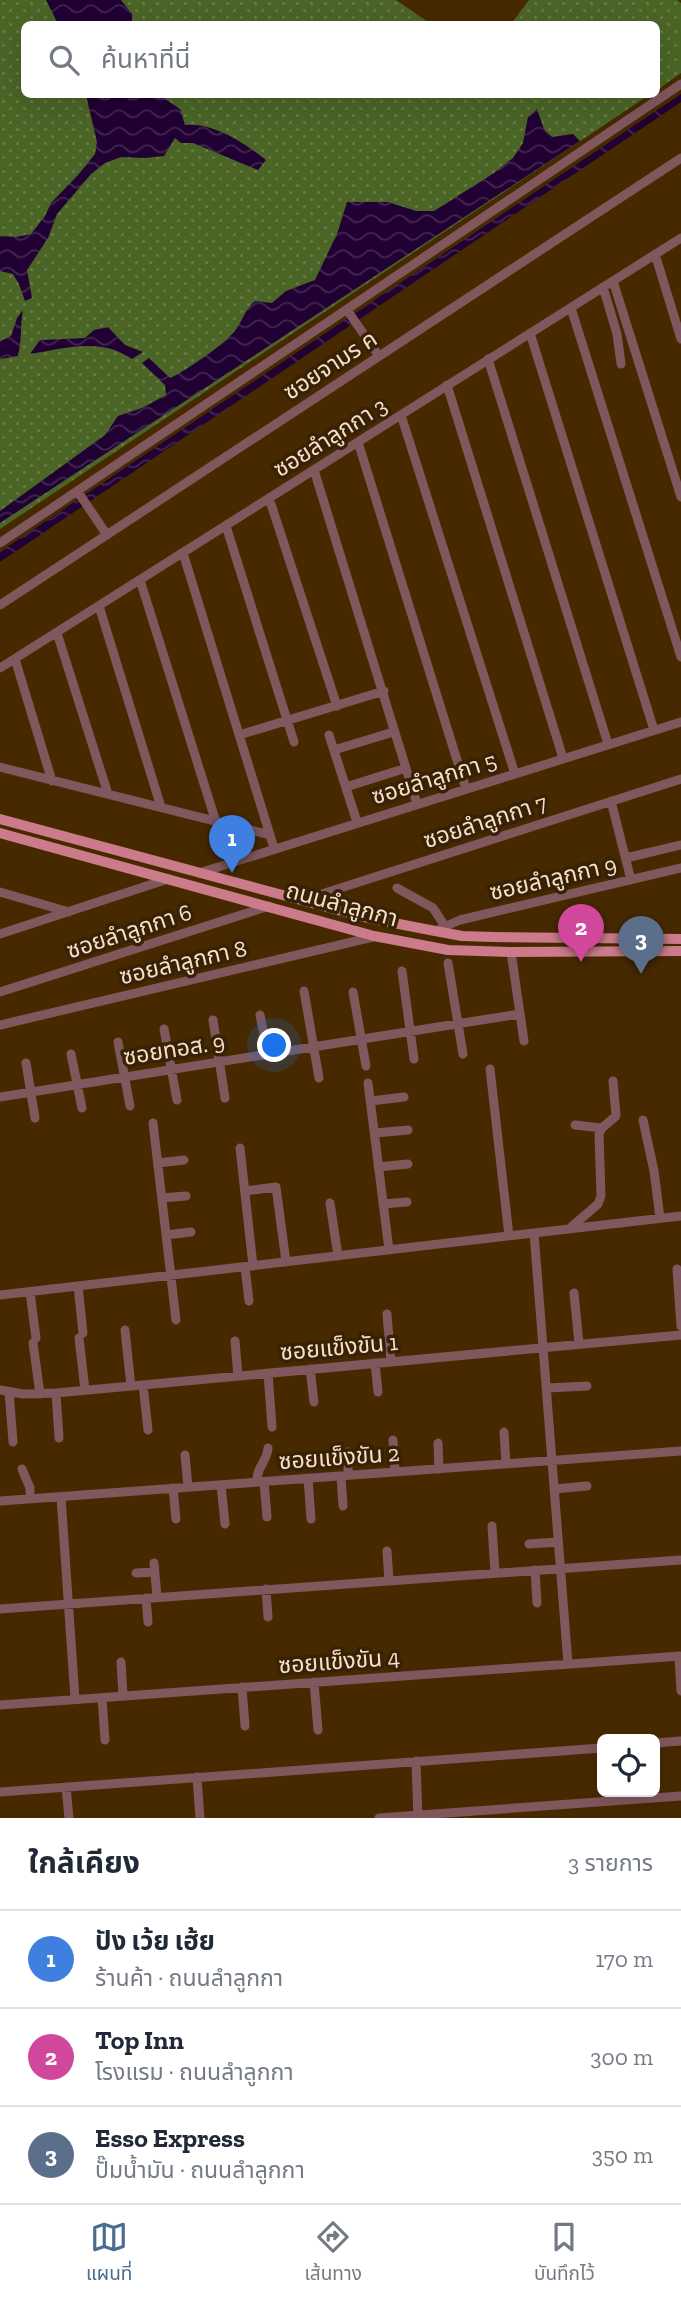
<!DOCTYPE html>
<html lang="th">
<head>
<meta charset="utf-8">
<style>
  :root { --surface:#fff; --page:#f2f2f3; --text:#1f2937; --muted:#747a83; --line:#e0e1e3; --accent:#4a6c8f }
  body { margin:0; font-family:"Zilla Slab","Noto Sans Thai",serif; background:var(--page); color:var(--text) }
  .controls { position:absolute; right:21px; bottom:21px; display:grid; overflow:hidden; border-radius:10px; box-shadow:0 7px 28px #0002 }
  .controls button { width:63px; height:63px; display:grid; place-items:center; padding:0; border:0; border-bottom:2px solid var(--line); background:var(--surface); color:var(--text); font:35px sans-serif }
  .you { position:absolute; left:275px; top:1046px; width:24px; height:24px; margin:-18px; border:5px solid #fff; border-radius:50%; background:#1a73e8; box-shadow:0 0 0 10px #1a73e833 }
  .badge { display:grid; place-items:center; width:46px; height:46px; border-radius:50%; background:var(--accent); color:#fff; font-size:23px; font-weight:700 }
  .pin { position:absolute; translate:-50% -58px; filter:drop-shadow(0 2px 4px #0008) }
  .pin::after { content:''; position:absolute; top:37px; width:24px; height:21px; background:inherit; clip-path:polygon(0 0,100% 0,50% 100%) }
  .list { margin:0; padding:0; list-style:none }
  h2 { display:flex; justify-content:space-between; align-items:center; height:91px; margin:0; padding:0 28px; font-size:30px }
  h2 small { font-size:23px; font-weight:400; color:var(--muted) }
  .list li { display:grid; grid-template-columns:46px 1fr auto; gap:21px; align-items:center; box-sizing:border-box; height:98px; padding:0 28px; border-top:2px solid var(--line) }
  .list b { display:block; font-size:26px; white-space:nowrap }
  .list p { margin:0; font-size:23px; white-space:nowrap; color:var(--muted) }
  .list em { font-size:23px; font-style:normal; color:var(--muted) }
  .icon { flex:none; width:38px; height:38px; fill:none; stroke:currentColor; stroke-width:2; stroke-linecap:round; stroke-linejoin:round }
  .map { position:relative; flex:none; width:681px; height:1818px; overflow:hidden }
  .search { position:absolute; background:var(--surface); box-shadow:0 7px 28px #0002; left:21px; right:21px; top:21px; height:77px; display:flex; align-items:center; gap:18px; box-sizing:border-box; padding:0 24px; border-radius:10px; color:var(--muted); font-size:26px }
  .sheet { height:385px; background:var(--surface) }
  nav { display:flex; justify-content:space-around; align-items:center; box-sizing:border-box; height:98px; border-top:2px solid var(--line); background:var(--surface); font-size:19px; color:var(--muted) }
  nav a { display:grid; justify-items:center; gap:4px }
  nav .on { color:var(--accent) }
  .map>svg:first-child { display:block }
  .grass { fill:url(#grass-dots) }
  .water { fill:url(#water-waves) }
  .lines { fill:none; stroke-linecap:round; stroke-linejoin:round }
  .minor { stroke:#7f575d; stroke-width:9 }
  .major { stroke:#cb7b89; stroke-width:10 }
  .labels { text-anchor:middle; stroke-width:7; stroke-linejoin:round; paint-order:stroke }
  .street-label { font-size:23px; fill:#f7e0c7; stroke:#372207 }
</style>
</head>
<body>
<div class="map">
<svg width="681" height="1818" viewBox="0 0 681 1818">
  <defs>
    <pattern id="grass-dots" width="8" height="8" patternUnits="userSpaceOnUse" patternTransform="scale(1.75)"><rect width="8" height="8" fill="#4a6526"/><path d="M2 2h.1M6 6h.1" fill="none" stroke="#657b44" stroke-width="1.8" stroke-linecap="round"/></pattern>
    <pattern id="water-waves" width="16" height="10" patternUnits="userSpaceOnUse" patternTransform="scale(1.75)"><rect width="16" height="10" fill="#210134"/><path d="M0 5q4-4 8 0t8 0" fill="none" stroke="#422650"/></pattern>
  </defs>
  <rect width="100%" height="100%" fill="#472900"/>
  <path class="grass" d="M0 0H396L431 24H24V94L649 95 0 529Z
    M529 0H677L681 3V73L657 90 656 24H511Z"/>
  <path class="water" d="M46 0H121L132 14V24H58Z
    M681 94V102L0 562V552Z
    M86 95H159L180 109 185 125C215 123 244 143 266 160L258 170 193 143H181L175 138 164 156 145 158 121 157 105 163 91 174 57 214 48 238 27 270 32 298 25 301 19 284 13 274 0 271V236L16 237 31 234 45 216 51 203 78 175 95 154 97 142Z
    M537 109 544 129 552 137 573 134 580 141 0 523V511L105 435 118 416 142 408 166 395 165 385 142 363 149 358 170 378C186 371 228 342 237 328 244 317 245 310 255 301L272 303 286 291 315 280 337 234 347 202H388L416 211H434L494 173 513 158 523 143 528 117Z
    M23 310C20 326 22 340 18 356L0 359V341L11 336 17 318Z
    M108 327 125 345 143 352 132 359C101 337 66 348 30 354L40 340 85 338 94 330Z"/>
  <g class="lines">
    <path class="minor" d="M655 254 681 339
      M613 281 681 497
      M603 287 617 334 621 364
      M571 308 681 657
      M347 310 379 356
      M530 333 654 730
      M488 359 608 744
      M447 385 563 758
      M401 415 515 774
      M358 442 466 789
      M314 470 417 804
      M78 492 107 535
      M269 498 337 706
      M226 526 294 742
      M0 543 681 84
      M183 553 274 848
      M140 580 216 822
      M0 605 681 158
      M99 606 161 807
      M57 633 108 794
      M15 659 52 781
      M0 668 681 238
      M239 735 384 691
      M329 735 357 822
      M334 750 390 733
      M0 767 270 835
      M346 787 403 769
      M611 801 631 880
      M626 858 681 845
      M199 873 681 722
      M397 888 433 908 445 926
      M0 892 69 912
      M303 900 681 779
      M435 931 460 920 681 868
      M0 934 168 879
      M511 952 524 1041
      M448 963 463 1054
      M402 971 414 1059
      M304 991 319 1078
      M0 992 269 906
      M353 992 366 1066
      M260 1015 268 1054
      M213 1020 225 1098
      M0 1025 373 937
      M164 1029 177 1100
      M118 1042 130 1106
      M71 1054 82 1108
      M26 1063 35 1118
      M490 1069 509 1236
      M368 1083 389 1250
      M0 1097 519 1014
      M371 1101 404 1097
      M643 1120 654 1171 660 1218
      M153 1123 176 1320
      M575 1125 602 1128
      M375 1133 408 1130
      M240 1148 253 1266
      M158 1163 184 1160
      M378 1167 408 1164
      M245 1191 276 1187 286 1262
      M162 1198 186 1196
      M330 1203 338 1256
      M383 1204 407 1202
      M569 1229 598 1204 601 1196 599 1134 602 1128 616 1116 613 1081
      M534 1233 568 1664
      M166 1235 191 1232
      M245 1267 249 1301
      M677 1269 681 1326
      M78 1286 83 1333
      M30 1292 36 1338
      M574 1293 579 1344
      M0 1295 681 1216
      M387 1314 391 1362
      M125 1330 131 1386
      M79 1338 85 1390
      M235 1341 238 1376
      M33 1343 40 1394
      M375 1363 378 1392
      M310 1369 314 1402
      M268 1373 272 1427
      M143 1385 148 1430
      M547 1388 587 1386
      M0 1390 23 1394 56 1393 681 1335
      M9 1392 13 1442
      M56 1393 59 1438
      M504 1432 506 1464
      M393 1440 395 1472
      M438 1443 439 1469
      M348 1452V1475
      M185 1455 188 1487
      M22 1469 30 1488V1499
      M341 1476 343 1506
      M308 1478 311 1519
      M257 1482C256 1467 267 1462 268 1448
      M264 1482 267 1517
      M221 1485 225 1524
      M173 1488 176 1519
      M554 1489 587 1486
      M61 1497 75 1699
      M0 1501 681 1451
      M492 1526 495 1573
      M529 1544 558 1542
      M387 1551 389 1581
      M154 1563 157 1597
      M535 1570 537 1603
      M136 1573 155 1572
      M266 1589 268 1617
      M146 1598 148 1622
      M0 1609 681 1560
      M679 1656 681 1691
      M121 1662 123 1696
      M314 1682 318 1730
      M242 1687 245 1726
      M102 1698 105 1740
      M0 1705 681 1656
      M655 1743 681 1741
      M416 1761 418 1818
      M197 1777 200 1818
      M66 1787 69 1818
      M0 1792 602 1748
      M379 1818 681 1796"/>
    <path class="major" d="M0 819 368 918 435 931 462 936 493 937 681 939
      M0 833 374 936 448 950 511 952 681 951"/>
  </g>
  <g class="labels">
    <g class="street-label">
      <text transform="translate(330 365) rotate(-33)" y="8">ซอยจามร ค</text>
      <text transform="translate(330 437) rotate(-32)" y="8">ซอยลำลูกกา 3</text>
      <text transform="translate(434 778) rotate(-17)" y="8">ซอยลำลูกกา 5</text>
      <text transform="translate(485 821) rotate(-18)" y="8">ซอยลำลูกกา 7</text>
      <text transform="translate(553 878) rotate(-13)" y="8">ซอยลำลูกกา 9</text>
      <text transform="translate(342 904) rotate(15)" y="8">ถนนลำลูกกา</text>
      <text transform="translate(129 931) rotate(-18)" y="8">ซอยลำลูกกา 6</text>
      <text transform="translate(183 962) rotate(-13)" y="8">ซอยลำลูกกา 8</text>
      <text transform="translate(174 1049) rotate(-9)" y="8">ซอยทอส. 9</text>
      <text transform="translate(339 1347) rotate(-5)" y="8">ซอยแข็งขัน 1</text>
      <text transform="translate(339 1457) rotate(-4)" y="8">ซอยแข็งขัน 2</text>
      <text transform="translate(339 1661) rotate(-4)" y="8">ซอยแข็งขัน 4</text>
    </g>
  </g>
</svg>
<div class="controls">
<button><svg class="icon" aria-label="locate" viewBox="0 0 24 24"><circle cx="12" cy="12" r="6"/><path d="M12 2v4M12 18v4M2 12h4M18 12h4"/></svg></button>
</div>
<div class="you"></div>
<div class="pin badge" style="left:232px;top:873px;background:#3f7fe0">1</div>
<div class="pin badge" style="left:581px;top:962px;background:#d1479c">2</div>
<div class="pin badge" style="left:641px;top:974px;background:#5c6f8a">3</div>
<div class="search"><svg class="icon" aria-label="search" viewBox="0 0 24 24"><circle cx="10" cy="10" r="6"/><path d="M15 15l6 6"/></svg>ค้นหาที่นี่</div>
</div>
<section class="sheet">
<h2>ใกล้เคียง<small>3 รายการ</small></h2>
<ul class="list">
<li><span class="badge" style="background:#3f7fe0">1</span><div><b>ปัง เว้ย เฮ้ย</b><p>ร้านค้า · ถนนลำลูกกา</p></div><em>170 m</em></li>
<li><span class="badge" style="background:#d1479c">2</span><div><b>Top Inn</b><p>โรงแรม · ถนนลำลูกกา</p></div><em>300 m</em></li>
<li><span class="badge" style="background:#5c6f8a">3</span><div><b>Esso Express</b><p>ปั๊มน้ำมัน · ถนนลำลูกกา</p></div><em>350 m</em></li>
</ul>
</section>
<nav>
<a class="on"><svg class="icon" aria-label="map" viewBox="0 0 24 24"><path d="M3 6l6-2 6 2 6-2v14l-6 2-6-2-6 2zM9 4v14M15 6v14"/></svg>แผนที่</a>
<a><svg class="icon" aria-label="directions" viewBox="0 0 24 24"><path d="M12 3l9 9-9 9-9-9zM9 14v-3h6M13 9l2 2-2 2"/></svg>เส้นทาง</a>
<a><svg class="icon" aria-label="saved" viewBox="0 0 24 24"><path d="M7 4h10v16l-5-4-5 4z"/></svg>บันทึกไว้</a>
</nav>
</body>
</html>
